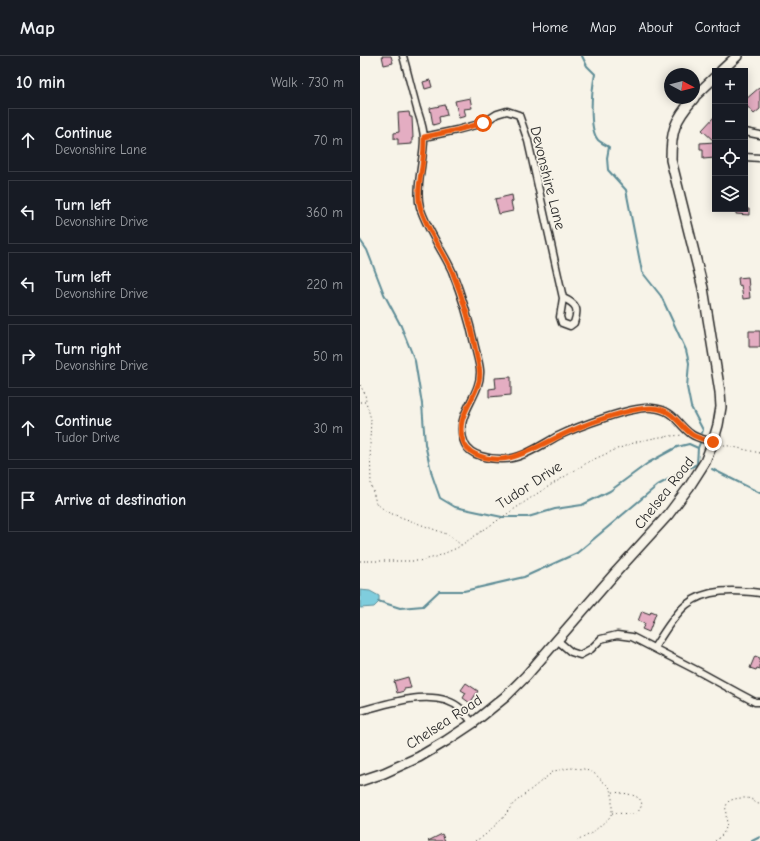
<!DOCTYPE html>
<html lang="en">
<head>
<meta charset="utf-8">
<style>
  :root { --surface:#171b24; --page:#242831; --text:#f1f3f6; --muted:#9ea1a6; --line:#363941 }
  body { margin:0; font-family:"Comic Neue",sans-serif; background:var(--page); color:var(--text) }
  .controls { position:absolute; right:12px; top:12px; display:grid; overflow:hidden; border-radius:0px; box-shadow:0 2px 10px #0003 }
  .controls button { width:36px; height:36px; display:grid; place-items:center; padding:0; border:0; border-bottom:1px solid var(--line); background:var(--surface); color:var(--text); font:20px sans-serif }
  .compass { position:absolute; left:304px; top:12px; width:36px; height:36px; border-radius:50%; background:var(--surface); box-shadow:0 2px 10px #0003; rotate:97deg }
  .stop { position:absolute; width:12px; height:12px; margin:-9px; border:3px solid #ea580c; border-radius:50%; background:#fff }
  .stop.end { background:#ea580c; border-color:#fff; box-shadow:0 1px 4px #0008 }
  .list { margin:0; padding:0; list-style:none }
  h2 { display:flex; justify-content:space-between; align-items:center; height:52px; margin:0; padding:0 16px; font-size:17px }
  h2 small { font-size:13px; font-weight:400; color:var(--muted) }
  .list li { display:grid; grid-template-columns:26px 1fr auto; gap:12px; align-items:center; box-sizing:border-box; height:64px; margin:0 8px 8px; padding:0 8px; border:1px solid var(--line); border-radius:0px }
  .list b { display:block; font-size:15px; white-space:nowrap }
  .list p { margin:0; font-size:13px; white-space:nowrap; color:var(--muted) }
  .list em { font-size:13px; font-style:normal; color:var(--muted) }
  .icon { flex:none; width:22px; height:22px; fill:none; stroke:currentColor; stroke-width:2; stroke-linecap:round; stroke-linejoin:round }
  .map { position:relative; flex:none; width:400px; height:785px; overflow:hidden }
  header { display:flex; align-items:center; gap:24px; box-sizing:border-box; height:56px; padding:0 20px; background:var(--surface); border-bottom:1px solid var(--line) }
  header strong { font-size:19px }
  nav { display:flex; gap:22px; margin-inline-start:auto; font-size:14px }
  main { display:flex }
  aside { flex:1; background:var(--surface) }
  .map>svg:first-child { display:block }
  .water { fill:#7fcddd; stroke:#5d8c96 }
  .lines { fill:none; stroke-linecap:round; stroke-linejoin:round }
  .stream { stroke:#5d8c96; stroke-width:2 }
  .building { fill:#e4adc2; stroke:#2b2b2b }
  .street-casing { stroke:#2b2b2b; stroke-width:9 }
  .secondary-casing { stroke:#2b2b2b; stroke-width:12 }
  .path { stroke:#2b2b2b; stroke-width:1; stroke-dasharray:1 3; stroke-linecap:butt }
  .street { stroke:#f7f3e8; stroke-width:6 }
  .secondary { stroke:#f7f3e8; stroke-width:9 }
  .route { stroke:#ea580c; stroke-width:5 }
  .labels { text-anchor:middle; stroke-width:3.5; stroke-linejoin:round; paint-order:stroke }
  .street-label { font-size:15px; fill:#2b2b2b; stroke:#f7f3e8 }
</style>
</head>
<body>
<header>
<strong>Map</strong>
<nav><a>Home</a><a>Map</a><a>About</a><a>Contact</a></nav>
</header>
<main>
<aside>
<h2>10 min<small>Walk · 730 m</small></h2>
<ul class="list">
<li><svg class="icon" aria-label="ahead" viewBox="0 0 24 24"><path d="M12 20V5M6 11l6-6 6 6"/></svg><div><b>Continue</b><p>Devonshire Lane</p></div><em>70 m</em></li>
<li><svg class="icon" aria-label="left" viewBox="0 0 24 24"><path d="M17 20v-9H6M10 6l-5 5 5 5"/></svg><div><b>Turn left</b><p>Devonshire Drive</p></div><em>360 m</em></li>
<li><svg class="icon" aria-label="left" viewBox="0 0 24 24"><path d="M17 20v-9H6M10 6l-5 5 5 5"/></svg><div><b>Turn left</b><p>Devonshire Drive</p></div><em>220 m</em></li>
<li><svg class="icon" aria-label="right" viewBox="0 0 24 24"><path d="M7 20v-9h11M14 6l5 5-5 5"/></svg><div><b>Turn right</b><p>Devonshire Drive</p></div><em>50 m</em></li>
<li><svg class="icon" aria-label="ahead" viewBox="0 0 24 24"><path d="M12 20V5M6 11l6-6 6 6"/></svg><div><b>Continue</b><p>Tudor Drive</p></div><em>30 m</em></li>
<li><svg class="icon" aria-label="arrive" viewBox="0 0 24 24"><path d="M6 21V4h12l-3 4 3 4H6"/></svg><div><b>Arrive at destination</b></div></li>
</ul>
</aside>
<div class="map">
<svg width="400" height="785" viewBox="0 0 400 785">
  <rect width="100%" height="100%" fill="#f7f3e8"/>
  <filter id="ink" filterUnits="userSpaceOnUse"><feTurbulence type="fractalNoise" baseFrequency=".025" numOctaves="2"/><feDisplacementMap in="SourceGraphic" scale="8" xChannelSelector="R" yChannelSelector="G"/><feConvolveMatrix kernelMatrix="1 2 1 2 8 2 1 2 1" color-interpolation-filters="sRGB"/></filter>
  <g filter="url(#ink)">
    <path class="water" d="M0 534 10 535 19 540V546L14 551 0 552Z"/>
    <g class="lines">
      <path class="stream" d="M222 0 227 10 235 18C232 33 228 72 238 84 241 87 246 89 249 91L247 102 248 114 266 134 282 216 301 240 326 294 329 307 327 331 331 351 343 374 342 377
        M0 184 7 194 24 238 41 270 55 305 62 348 65 388 72 419 80 442 95 451 142 461H168L195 453 222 449 250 435 288 407 317 391 329 388 338 392 337 408 298 429 217 497 164 521 104 535H79L63 550 40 552 18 545
        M338 392 340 387
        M352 413 400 437
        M392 785 400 781"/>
    </g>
    <path class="building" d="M22 0H31L33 7 24 9Z
      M70 24 72 31 65 33 63 26Z
      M400 31V53L394 58 385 48V44Z
      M110 42 112 52 104 53 106 60 99 62 95 45Z
      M85 49 87 59 79 61 80 67 73 69 70 52Z
      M49 56 50 61H52L53 82H52V88L38 89V83H34V77L39 76 38 57Z
      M355 60V86L342 74Z
      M355 86V102L343 103V93H340V87Z
      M152 139 153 145 151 146 153 155 139 158 135 143Z
      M376 153H389V159L376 158Z
      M388 221 390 242 383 243 381 229 379 230 378 222Z
      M389 275H400V291H389Z
      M151 321V339L129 341V333L136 332 135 322Z
      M282 555 290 558 291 555 296 557 289 576 282 573 285 568 278 565Z
      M395 600 400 602V613L397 612 396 614 390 612Z
      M48 621 51 632 44 633V635L37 637 34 625Z
      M106 627 118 635 110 647 103 642 106 637 101 634Z
      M82 778 85 785H68Z"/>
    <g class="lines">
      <defs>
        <path id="street" d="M43 0C48 18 52 35 57 53 60 62 64 73 64 83 64 103 55 133 60 151 67 174 82 193 92 215 101 238 109 263 114 287 116 296 119 305 120 314 122 341 92 359 105 388 110 400 130 403 141 403 161 404 181 389 198 380 217 371 272 350 292 352 315 354 316 367 331 378 336 382 346 384 353 386
          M385 76 400 79
          M64 81 97 74 123 67 137 58 147 55 159 59 168 85 203 242 200 261 202 267 210 270 214 267C219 253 217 248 203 242
          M385 101 400 102
          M197 584 211 596 220 599 231 593 241 583 257 579 272 581 338 615 378 637 395 646H400
          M294 592C302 579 314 559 326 549 346 532 375 534 400 537
          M0 655C27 648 77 630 101 653 105 657 109 663 113 667"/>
        <path id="secondary" d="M361 15 377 0
          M334 41 355 21
          M0 725 24 717 59 701 86 685 113 667 145 641 166 620 257 515 308 459 329 431 345 406 353 386 358 369 361 351 360 336 343 232 311 104C311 75 314 65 334 42"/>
      </defs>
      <use href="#street" class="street-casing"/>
      <use href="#secondary" class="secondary-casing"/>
      <path class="path" d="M0 329 5 338 6 345
        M0 346H6L11 363 10 384 11 428 16 447 27 456 89 479 101 489
        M360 388 400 397
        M0 505H59L76 501 97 492 178 437 230 405 257 393 279 385 300 381 323 379
        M252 757 276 758C294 739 264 737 252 736
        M115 785 124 780 143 762 153 748 179 727 194 715 210 712 224 713 235 718 250 732 252 736V757L249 762 232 777 217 785
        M355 785C358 782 362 780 364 776 371 765 361 754 369 745 375 742 385 741 391 743 395 745 395 748 400 748"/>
      <use href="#street" class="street"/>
      <use href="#secondary" class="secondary"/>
    </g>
  </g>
  <g class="lines" filter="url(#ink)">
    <path class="route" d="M123 67 97 74 64 81C64 88 64 95 63 102 62 117 56 135 60 150 66 173 82 193 92 215 103 242 112 272 117 301 119 310 121 317 119 325 114 346 95 361 103 385 105 391 109 395 115 398 146 413 173 392 200 380 220 370 270 351 292 352 313 353 317 367 331 378 336 382 346 384 353 386"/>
  </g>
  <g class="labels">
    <g class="street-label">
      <text transform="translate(188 122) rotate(76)" y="5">Devonshire Lane</text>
      <text transform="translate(169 429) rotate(-33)" y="5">Tudor Drive</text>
      <text transform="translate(304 437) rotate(-52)" y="5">Chelsea Road</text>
      <text transform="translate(84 666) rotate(-33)" y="5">Chelsea Road</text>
    </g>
  </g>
</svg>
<div class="controls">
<button>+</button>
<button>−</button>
<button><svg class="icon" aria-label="locate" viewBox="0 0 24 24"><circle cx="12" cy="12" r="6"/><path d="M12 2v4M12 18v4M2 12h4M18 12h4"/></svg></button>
<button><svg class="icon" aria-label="layers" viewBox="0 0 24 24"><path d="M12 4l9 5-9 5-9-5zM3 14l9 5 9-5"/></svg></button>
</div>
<svg class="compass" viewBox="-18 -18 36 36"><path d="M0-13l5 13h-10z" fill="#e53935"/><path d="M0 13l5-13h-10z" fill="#9ea1a6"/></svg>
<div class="stop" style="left:123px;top:67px"></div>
<div class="stop end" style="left:353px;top:386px"></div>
</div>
</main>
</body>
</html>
